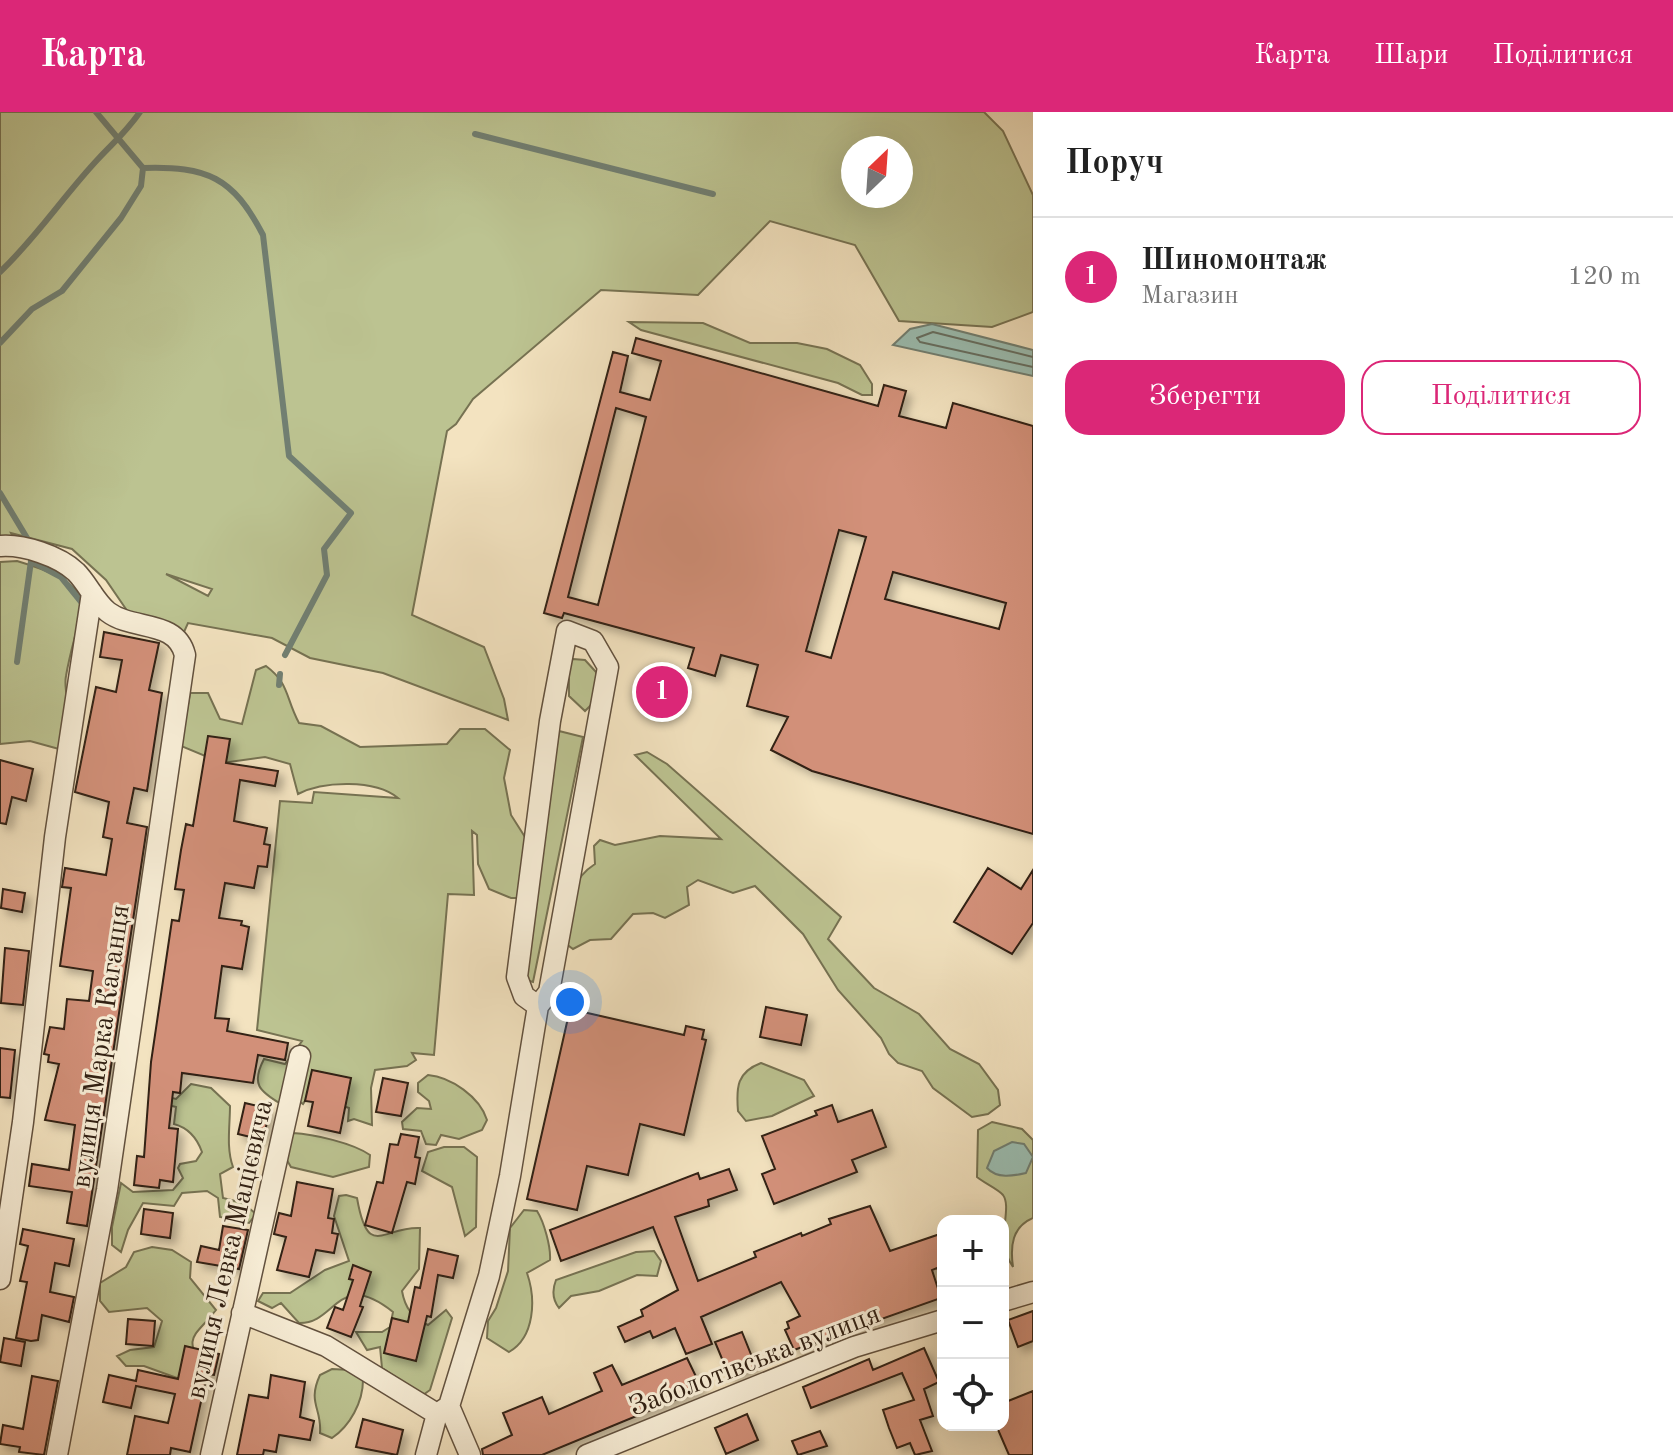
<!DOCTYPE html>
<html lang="uk">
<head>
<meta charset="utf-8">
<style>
  :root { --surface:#fff; --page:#f2f2f2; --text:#222; --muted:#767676; --line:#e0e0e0; --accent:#db2777 }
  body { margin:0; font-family:"Old Standard TT",serif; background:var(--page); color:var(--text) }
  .controls { position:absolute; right:24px; bottom:24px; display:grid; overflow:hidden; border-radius:16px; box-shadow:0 8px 32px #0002 }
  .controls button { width:72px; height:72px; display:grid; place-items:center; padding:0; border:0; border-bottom:2px solid var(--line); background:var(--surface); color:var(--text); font:40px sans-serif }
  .compass { position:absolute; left:841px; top:24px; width:72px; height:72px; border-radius:50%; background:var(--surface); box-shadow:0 8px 32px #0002; rotate:25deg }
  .you { position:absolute; left:570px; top:890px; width:28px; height:28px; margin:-20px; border:6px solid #fff; border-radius:50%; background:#1a73e8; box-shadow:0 0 0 12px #1a73e833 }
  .badge { display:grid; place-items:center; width:52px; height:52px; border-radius:50%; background:var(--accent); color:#fff; font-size:26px; font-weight:700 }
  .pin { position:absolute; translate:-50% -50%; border:4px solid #fff; box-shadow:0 2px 8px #0006 }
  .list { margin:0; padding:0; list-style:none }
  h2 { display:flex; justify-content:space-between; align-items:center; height:104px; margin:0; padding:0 32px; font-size:34px }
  h2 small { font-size:26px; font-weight:400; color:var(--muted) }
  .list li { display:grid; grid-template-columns:52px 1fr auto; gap:24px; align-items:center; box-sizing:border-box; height:120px; padding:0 32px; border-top:2px solid var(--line) }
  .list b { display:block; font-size:30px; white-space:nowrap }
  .list p { margin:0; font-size:26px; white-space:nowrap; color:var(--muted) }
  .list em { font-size:26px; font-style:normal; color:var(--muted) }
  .actions { display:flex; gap:16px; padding:24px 32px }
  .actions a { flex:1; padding:18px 0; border:2px solid var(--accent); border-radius:24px; text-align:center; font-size:28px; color:var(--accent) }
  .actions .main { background:var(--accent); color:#fff }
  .icon { flex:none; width:44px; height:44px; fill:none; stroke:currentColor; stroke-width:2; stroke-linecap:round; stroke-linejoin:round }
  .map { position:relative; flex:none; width:1033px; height:1343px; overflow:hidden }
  header { display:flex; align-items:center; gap:48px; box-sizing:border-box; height:112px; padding:0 40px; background:var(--accent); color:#fff }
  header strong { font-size:38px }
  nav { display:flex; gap:44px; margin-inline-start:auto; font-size:28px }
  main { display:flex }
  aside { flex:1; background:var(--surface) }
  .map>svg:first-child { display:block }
  .green { fill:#bcc391; stroke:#767252; stroke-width:2; fill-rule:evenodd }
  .water { fill:#9bbeb2; stroke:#717f72; stroke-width:2 }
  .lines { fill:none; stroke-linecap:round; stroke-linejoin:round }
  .shore { stroke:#666f62; stroke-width:2 }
  .stream { stroke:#717f72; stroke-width:6 }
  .building { fill:#d29079; stroke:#312013; stroke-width:2; fill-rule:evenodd; filter:url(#shadow) }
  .street-casing { stroke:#62513e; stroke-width:23 }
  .street { stroke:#f7edd6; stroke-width:20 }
  .labels { text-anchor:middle; stroke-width:6; stroke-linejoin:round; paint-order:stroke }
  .street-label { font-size:28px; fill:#312013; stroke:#f7edd6 }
</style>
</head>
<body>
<header>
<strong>Карта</strong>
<nav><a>Карта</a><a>Шари</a><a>Поділитися</a></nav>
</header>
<main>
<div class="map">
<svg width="1033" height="1343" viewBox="0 0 1033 1343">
  <defs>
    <filter id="shadow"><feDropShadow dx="5.5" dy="5.5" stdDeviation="4" flood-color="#0004"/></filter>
  </defs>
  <rect width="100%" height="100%" fill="#f3e3c0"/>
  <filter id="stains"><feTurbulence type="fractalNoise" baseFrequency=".0025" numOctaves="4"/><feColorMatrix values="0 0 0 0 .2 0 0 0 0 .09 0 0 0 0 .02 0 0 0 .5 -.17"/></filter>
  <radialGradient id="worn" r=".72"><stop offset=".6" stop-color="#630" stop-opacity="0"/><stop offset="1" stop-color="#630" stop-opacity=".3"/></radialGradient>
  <path class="green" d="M0 0H984L1003 19 1033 83V200L992 215 899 209 855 133 770 109 698 183 601 178 473 287 456 312 447 319 412 503 484 535 504 587 508 608 383 561 310 546 272 526 188 511 184 520 128 500 106 468 72 437 11 421 16 431 0 429ZM853 36H901V84H853ZM166 462 212 477 208 484Z
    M629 210 703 211 750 231H797L827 237 860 253 872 272V283H862L838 271 641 218Z
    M17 449C108 476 78 493 66 564 63 579 71 593 69 607 67 617 62 627 59 637L30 629 0 632V450Z
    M573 547 585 548 596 560 597 587 585 599 569 584V552Z
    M266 554C290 572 285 585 299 611L321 614 360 635 447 632 460 617H485L510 638 504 666 511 703 525 725V786H511L489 777 478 752 477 723 472 719 474 783 448 782 434 943 412 941 416 948 407 954 375 958 371 976 372 1013 354 1007 348 1009 349 996 309 983 303 992 296 987 281 992C259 979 251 972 264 947L285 952 302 929 257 918 280 689 312 691 314 680 398 686C375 667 323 669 298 682L290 652 265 645 222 651 181 634 190 581H208L220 607 242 612 256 558Z
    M559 619 583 625 533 870 523 867Z
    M647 640 667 652 841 805 828 827 874 876 919 902 950 937 979 952 998 978 1000 993 988 1002 972 1005 933 976 922 959 898 951 889 942 881 926 838 878 803 822 755 774 733 781 698 768 687 775 689 793 665 806 653 801 633 802 611 827 590 828 573 837 561 828C567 798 568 769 595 752L594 734 600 728 615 733 660 724 721 727 635 643Z
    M761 951 804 968 814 984 772 1004 746 1009 738 999C736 975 737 960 761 951Z
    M428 963C451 965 480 985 487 1008L482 1018 459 1027 441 1023 436 1033 426 1032 421 1019 403 1017 402 1010 417 996 431 997 429 989 418 980V971Z
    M191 972 211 976 230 994C230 1014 226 1036 233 1055L220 1062 223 1086 243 1091 256 1102 249 1111 220 1105 218 1086 207 1079 182 1081 174 1094 143 1091 128 1118 121 1140 112 1133V1115L121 1071 133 1080 173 1078 183 1066 178 1056 180 1052 196 1049 202 1040C197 1026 189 1016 174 1012L176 995 164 992 160 983 176 987Z
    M992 1010 1022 1017 1033 1028V1106C1012 1115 1010 1134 1013 1155 994 1128 1013 1097 1003 1083 998 1077 984 1071 977 1065L978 1018Z
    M293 1021C313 1022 353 1031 370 1043L369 1055 333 1065 291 1055 285 1045Z
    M444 1035H464L477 1045 476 1115 465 1124 452 1075 422 1059 428 1040Z
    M346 1083 357 1086C368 1149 383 1114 420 1116L419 1157 402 1179C405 1196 412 1205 428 1213L446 1198 452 1206 430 1278 423 1283 382 1256 380 1235 367 1238 356 1220H382L390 1215 393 1200C337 1156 337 1212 299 1211L281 1191 272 1196 258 1189 263 1181H290L325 1158 349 1149 334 1104 339 1084Z
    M524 1098 537 1099C544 1110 551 1135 550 1148L527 1161C536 1187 535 1225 509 1240L487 1226 488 1209 496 1196 508 1159 510 1116Z
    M152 1135 172 1138 191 1150 190 1166 216 1198C193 1227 184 1222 202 1258L188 1270 144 1254H126L117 1244 130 1238 154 1235 162 1209 147 1196 109 1200 100 1189V1171L126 1155 134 1140Z
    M654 1139 661 1149 657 1164 637 1163 599 1179 571 1184 559 1196C552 1187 552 1178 556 1168L636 1140Z
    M332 1257 350 1258 363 1268C363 1290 350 1314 332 1326L320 1321C322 1296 307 1291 320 1263Z"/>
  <path class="water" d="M932 212 1033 238V264L893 233 910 217Z
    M1012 1030 1024 1032 1033 1045 1026 1061C1013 1064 997 1067 987 1056L994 1039Z"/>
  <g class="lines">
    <path class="shore" d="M1033 245 933 220 917 226 920 230 1033 255"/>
    <path class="stream" d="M475 22 713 82
      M143 56C207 54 233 65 263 123L289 344 351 401 324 437 327 463 285 543
      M0 160C37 125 64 83 99 46 115 29 126 20 140 0
      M0 231 32 197 62 179 121 106 141 74 143 56 96 0
      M0 381 30 431 31 449 61 465 82 491
      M17 550 31 449
      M279 573 280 562"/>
  </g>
  <path class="building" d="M636 226 878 294 884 273 906 279 899 304 946 316 953 291 1033 314V722L812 659 771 638 788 605 747 594 758 553 721 543 715 564 688 556 694 536 564 501 562 506 544 501 613 240 628 244 620 280 650 288 661 249 632 241ZM616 296 646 305 598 493 568 485ZM839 418 866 425 831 546 806 539ZM893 460 1006 491 999 517 885 487Z
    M104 520 159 531 149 578 162 581 147 679 134 676 127 711 147 715 87 1114 67 1111 72 1080 29 1074 32 1052 69 1058 75 1013 45 1008 59 952 48 950 49 943 44 942 50 915 64 917 67 887 89 889 93 859 60 854 71 776 62 775 65 756 106 763 112 727 103 725 109 690 75 680 96 575 116 580 122 548 100 545Z
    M208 624 230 627 226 651 278 659 275 674 240 668 234 709 267 716 264 732 270 733 267 755 258 754 254 776 225 771 219 806 242 809 241 813 249 815 242 857 222 854 215 906 229 907 227 919 288 931 285 948 258 943 253 971 182 961 180 981 173 980 169 1016 178 1017 173 1070 160 1068 159 1076 134 1073 137 1044 144 1045 151 950 172 808 179 809 184 778 175 777 181 738 186 712 193 714Z
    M0 648 33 657 26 689 12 685 6 712 0 711Z
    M988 756 1021 777 1033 758V811L1012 842 954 810Z
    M3 777 25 781 22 800 1 796Z
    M5 836 29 839 23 893 1 891Z
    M766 895 807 903 801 933 760 925Z
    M570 897 684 923 686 914 704 918 702 927 706 928 684 1023 640 1012 628 1063 587 1054 577 1098 527 1087Z
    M0 936 15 938 10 986 0 985Z
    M312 958 351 966 340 1021 308 1014 313 990 305 989Z
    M383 966 408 971 401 1004 376 1000Z
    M245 991 270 997 263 1028 238 1022Z
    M832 993 838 1010 872 998 886 1035 852 1048 857 1060 774 1092 762 1062 775 1057 762 1024 817 1003 815 999Z
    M401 1022 419 1025 415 1045 420 1046 415 1072 407 1070 392 1121 365 1113 377 1070 383 1071 390 1032 398 1033Z
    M729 1057 737 1078 708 1088 709 1094 675 1105 698 1169 756 1145 754 1140 801 1121 802 1124 831 1112 829 1107 870 1094 890 1139 943 1121V1167L937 1156 932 1158 941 1186 794 1238 785 1218 789 1216 787 1210 800 1204 781 1170 701 1205 712 1232 686 1242 675 1216 653 1226 650 1219 625 1230 618 1215 643 1204 641 1198 678 1178 653 1115 561 1149 550 1118 698 1061 700 1067Z
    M297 1070 333 1077 328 1106 334 1107 332 1121 338 1122 334 1141 316 1138 309 1165 277 1158 286 1125 274 1122 279 1101 291 1104Z
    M144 1097 173 1101 170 1126 141 1122Z
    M223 1114 248 1118 239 1157 197 1150 201 1134 219 1138Z
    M23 1117 74 1127 69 1154 55 1151 50 1180 74 1185 69 1210 42 1203 38 1228 31 1229 16 1226 27 1170 20 1169 28 1134 20 1132Z
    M428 1137 458 1144 453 1166 438 1163 431 1205 427 1204 416 1249 384 1241 392 1206 408 1210 415 1175 420 1176Z
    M353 1153 371 1160 360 1194 363 1195 351 1225 327 1216 335 1195 343 1198 353 1168 349 1167Z
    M1033 1199V1229L1018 1235 1008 1208Z
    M128 1207 155 1209 153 1234 126 1232Z
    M742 1220 756 1255 730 1266 715 1230Z
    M4 1226 25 1230 21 1254 0 1250Z
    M185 1234 219 1242 214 1263 207 1262 190 1340 171 1336 170 1343H127L135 1304 168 1311 175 1282 136 1274 131 1296 103 1290 109 1263 136 1269 138 1258 178 1267Z
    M924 1236 939 1270 924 1277 933 1304 920 1308 932 1339 915 1343 910 1331 897 1336 889 1316 883 1298 914 1288 902 1261 811 1296 803 1275 869 1247 873 1258Z
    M687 1246 702 1277 542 1343H483L482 1337 512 1323 503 1301 542 1285 549 1302 602 1279 594 1261 612 1253 622 1273Z
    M271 1263 305 1270 300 1305 314 1309 310 1328 279 1323 276 1340 264 1338 263 1343H237L249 1283 268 1286Z
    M32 1264 58 1269 44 1343 19 1340 20 1335 0 1332 3 1313 23 1317Z
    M1033 1279V1343H1009L996 1313H1003V1291Z
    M747 1302 758 1328 726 1342 715 1316Z
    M363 1307 403 1318 397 1343 356 1335Z
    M820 1319 827 1334 798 1343 792 1329Z"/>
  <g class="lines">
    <defs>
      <path id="street" d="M0 434C23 432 59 444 76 460 88 472 95 490 108 500 133 519 176 507 185 543L107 1078 57 1343
        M0 1167 23 1010 55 725 92 481
        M1003 1189 1033 1180
        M242 1201 326 1234 437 1302
        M449 1294 470 1343
        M211 1343 300 944
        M426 1343 437 1302 449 1294 489 1164 510 1064 538 894 549 880 608 555 593 529 567 519 550 609 517 865 524 884 538 894
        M587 1343 854 1235 943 1208"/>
    </defs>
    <use href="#street" class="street-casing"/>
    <use href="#street" class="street"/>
  </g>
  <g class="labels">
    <g class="street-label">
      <text transform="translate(99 934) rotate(-82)" y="10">вулиця Марка Каганця</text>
      <text transform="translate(228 1137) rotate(-77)" y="10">вулиця Левка Мацієвича</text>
      <text transform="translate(754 1247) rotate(-21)" y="10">Заболотівська вулиця</text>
    </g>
  </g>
  <rect width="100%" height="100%" filter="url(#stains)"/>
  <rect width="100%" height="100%" fill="url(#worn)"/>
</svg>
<div class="controls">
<button>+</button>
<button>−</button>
<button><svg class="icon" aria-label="locate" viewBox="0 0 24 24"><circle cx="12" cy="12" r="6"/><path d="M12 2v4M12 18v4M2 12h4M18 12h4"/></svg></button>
</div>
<svg class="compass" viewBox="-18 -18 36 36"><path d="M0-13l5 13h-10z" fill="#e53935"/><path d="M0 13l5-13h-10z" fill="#767676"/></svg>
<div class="you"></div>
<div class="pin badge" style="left:662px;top:580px">1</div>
</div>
<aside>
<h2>Поруч<small></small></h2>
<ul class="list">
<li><span class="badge">1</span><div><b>Шиномонтаж</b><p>Магазин</p></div><em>120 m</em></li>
</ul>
<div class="actions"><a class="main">Зберегти</a><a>Поділитися</a></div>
</aside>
</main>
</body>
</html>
